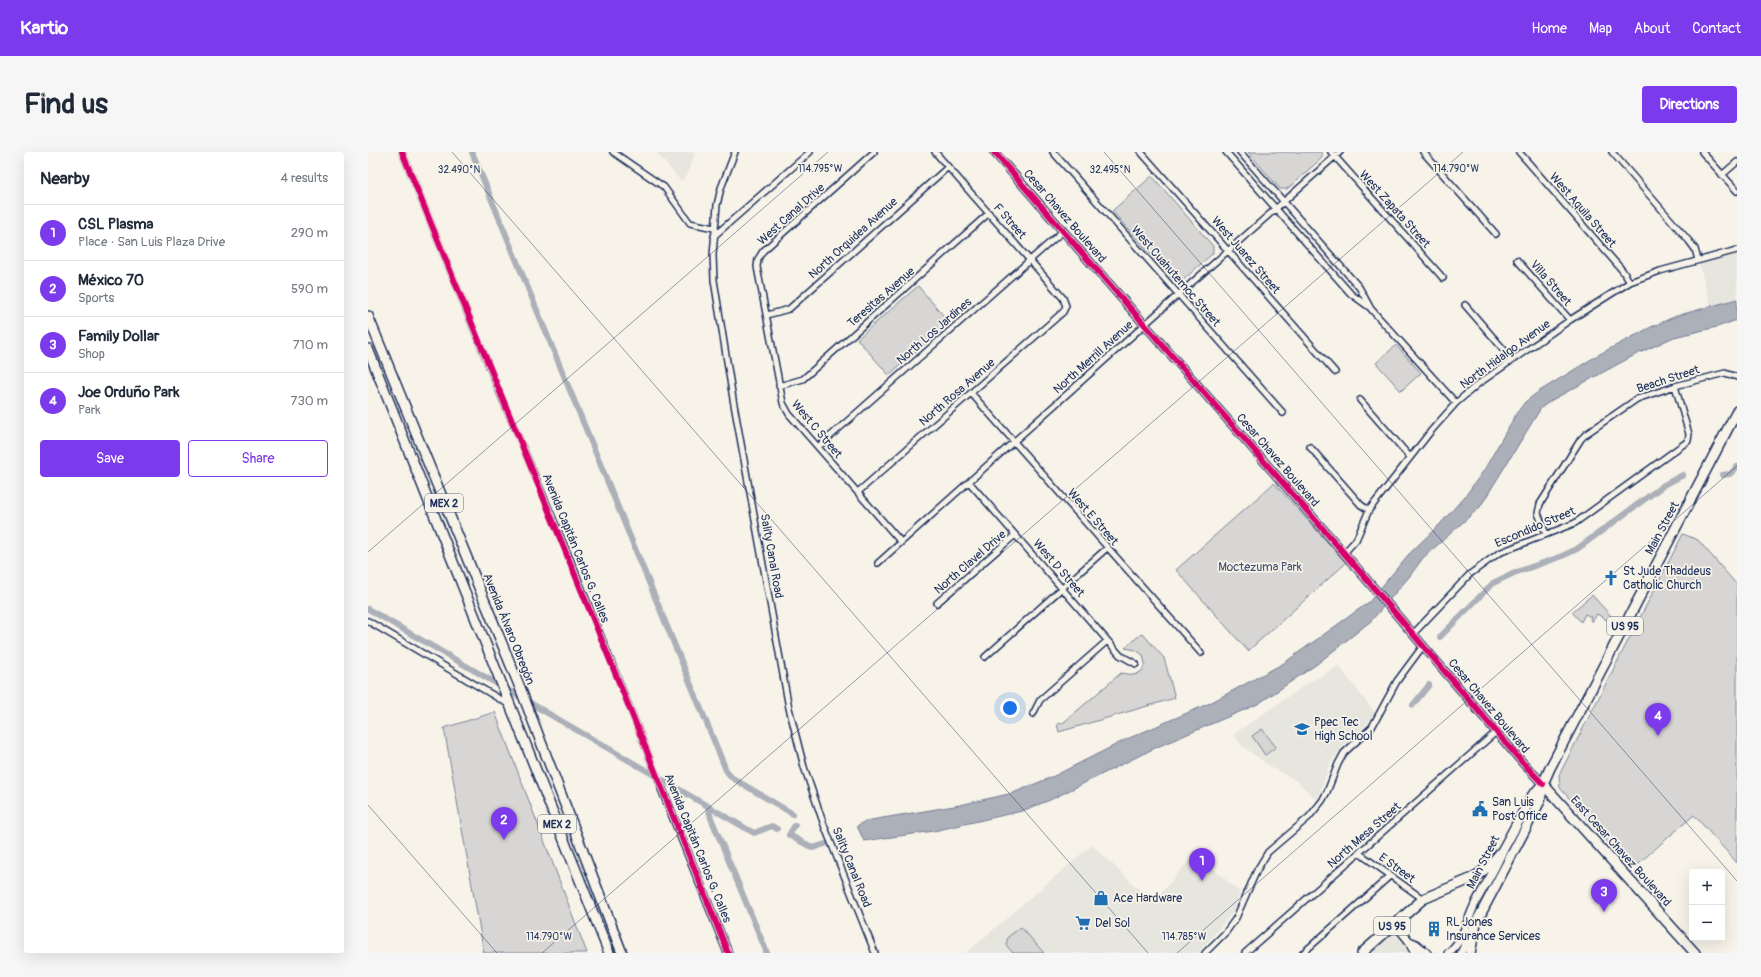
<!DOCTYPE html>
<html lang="en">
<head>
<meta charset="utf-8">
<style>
  :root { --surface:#fff; --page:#f6f6f7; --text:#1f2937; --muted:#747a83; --line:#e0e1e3; --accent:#7c3aed }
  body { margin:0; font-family:Pangolin,sans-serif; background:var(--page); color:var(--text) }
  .controls { position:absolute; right:12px; bottom:12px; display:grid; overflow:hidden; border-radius:4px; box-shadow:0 4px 16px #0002 }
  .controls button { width:36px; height:36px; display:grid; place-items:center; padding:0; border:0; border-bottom:1px solid var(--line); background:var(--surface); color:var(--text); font:20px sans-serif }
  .you { position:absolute; left:642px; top:556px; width:14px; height:14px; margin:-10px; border:3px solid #fff; border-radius:50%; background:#1a73e8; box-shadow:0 0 0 6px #1a73e833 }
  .badge { display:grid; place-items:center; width:26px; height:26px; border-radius:50%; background:var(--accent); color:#fff; font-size:13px; font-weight:700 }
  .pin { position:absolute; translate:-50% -33px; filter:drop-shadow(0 1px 2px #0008) }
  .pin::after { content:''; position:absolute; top:21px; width:14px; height:12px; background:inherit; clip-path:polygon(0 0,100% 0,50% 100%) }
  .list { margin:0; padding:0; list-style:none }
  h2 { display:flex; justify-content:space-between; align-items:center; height:52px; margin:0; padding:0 16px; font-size:17px }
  h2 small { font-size:13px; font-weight:400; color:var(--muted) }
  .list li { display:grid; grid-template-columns:26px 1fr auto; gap:12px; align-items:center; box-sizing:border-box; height:56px; padding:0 16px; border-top:1px solid var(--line) }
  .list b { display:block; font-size:15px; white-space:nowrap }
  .list p { margin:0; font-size:13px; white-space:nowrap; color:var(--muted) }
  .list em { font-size:13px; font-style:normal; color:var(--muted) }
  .actions { display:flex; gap:8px; padding:12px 16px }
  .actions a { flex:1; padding:9px 0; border:1px solid var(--accent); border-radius:4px; text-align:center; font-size:14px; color:var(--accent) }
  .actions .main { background:var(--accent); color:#fff }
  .map { position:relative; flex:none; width:1369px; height:801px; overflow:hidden; border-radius:4px }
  header { display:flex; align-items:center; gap:24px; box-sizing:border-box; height:56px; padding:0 20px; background:var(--accent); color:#fff }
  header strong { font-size:19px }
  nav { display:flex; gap:22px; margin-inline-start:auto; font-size:14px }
  .intro { display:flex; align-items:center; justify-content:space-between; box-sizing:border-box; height:96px; padding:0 24px }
  h1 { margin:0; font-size:28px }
  .button { padding:10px 18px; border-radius:4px; background:var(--accent); color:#fff; font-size:14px; font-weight:700 }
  main { display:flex; gap:24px; padding:0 24px }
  aside { flex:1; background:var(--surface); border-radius:4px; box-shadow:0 4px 16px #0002 }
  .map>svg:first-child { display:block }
  .built { fill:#e6e5de }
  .green { fill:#d7d6d4; stroke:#798299 }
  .water { fill:#acb0b9; stroke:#727c95 }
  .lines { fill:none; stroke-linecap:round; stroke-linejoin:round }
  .canal { stroke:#acb0b9; stroke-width:6 }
  .street-casing { stroke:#1b2f5e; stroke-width:8 }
  .secondary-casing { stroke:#1b2f5e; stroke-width:10 }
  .highway-casing { stroke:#1b2f5e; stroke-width:12 }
  .street { stroke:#f7f3e8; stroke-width:5 }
  .secondary { stroke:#f7f3e8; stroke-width:7 }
  .highway { stroke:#f7f3e8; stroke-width:9 }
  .cycleway-casing { stroke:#f7f3e8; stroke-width:8 }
  .cycleway { stroke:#d6006c; stroke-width:6 }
  .ticks { fill:none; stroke:#1b2f5e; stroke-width:1; stroke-opacity:0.45 }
  .labels { text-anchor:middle; stroke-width:3.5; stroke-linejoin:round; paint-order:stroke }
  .shield { fill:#f7f3e8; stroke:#5d6a87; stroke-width:1 }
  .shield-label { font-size:11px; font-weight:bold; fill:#1b2f5e }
  .street-label { font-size:12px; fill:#1b2f5e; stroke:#f7f3e8 }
  .park-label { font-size:12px; fill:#415076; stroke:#f7f3e8 }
  .poi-label { font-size:12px; fill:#1b2f5e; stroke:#f7f3e8; text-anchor:start }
  .ticks-label { font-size:10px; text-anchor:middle; fill:#1b2f5e; stroke:#f7f3e8; stroke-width:3.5; stroke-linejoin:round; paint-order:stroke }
</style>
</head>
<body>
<header>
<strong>Kartio</strong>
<nav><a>Home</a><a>Map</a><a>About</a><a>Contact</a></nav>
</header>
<div class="intro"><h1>Find us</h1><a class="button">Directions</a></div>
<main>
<aside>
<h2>Nearby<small>4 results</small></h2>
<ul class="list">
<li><span class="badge">1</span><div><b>CSL Plasma</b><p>Place · San Luis Plaza Drive</p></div><em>290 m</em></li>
<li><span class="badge">2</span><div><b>México 70</b><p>Sports</p></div><em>590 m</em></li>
<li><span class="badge">3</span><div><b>Family Dollar</b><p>Shop</p></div><em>710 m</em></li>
<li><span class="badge">4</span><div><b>Joe Orduño Park</b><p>Park</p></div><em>730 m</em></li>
</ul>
<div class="actions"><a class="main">Save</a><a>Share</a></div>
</aside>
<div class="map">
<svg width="1369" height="801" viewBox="0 0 1369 801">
  <rect width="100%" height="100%" fill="#f7f3e8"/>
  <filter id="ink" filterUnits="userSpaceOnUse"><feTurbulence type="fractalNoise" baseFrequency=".025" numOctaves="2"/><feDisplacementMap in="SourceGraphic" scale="8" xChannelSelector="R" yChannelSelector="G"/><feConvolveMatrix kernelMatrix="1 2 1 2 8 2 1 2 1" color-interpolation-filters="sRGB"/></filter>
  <g filter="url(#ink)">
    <path class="built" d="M288 0H327L320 22 313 29Z
      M1369 98V168L1349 175 1330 108Z
      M971 514 1007 561 999 572 974 595 962 612 949 648 929 629 906 617 874 594 866 582 937 533Z
      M724 693 785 751 827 701 872 740 866 759 830 801H598Z
      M1025 780 1045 801H1001L1024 780Z"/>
    <path class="green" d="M880 0H953L954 2V6L919 37H912Z
      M784 24 845 94V101L812 131 806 129 744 59Z
      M550 134 581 170 521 223 489 187Z
      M1028 193 1053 221 1033 239 1008 211Z
      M906 331 978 411 880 499 808 418Z
      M1315 382 1330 388 1369 433V711L1326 663 1264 717 1192 636 1191 623Z
      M1224 443 1243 464 1239 468 1229 462 1224 470 1222 468 1223 465 1217 462 1213 470 1204 460Z
      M774 481 796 506 807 546 691 580 689 572 695 571 753 521 767 523 774 519 777 512 775 503 768 498 757 496Z
      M127 560 219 801H116L76 576Z
      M894 577 908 595 897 603 884 584Z
      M653 775 676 801H645L638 793 640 785Z"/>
    <path class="water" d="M1369 147V168L1349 175 1306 185 1267 203 1184 248 1173 256 1112 355 1055 406 1041 425 1003 469 949 512 890 552 787 596 682 648 654 659 566 679 496 689 489 674 497 669 592 653 645 641 686 624 759 587 842 551 916 511 1001 450 1040 403 1073 371 1098 343 1116 318 1148 262 1157 250 1170 240 1230 203 1281 176 1308 164Z"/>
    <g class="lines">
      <path class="canal" d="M104 0 358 618 363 625 425 662
        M1354 323 1362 322 1369 315
        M0 457 386 681 404 674 409 677
        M1072 485 1125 431 1146 421 1192 405 1209 397 1296 333 1315 323
        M1045 553 1061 533
        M340 654 343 666 399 801
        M427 673 421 683 445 696 457 692"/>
      <defs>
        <path id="street" d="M34 0 134 246 203 409 294 637
          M245 0 296 35 322 71 346 76
          M367 0 353 36 349 53 345 103 346 128 365 247 421 556 436 615 456 673 507 801
          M506 0 395 99 390 107 389 115 415 251 421 262 533 390
          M685 0 915 261
          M773 0 967 220
          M858 0 983 142 1001 155
          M872 0 991 135 1003 157 1088 251
          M963 0 1075 126
          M1055 0 1128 82
          M1151 0 1254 118 1262 130
          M1244 0 1321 89 1327 97 1330 108
          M1334 0 1369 39
          M1354 23 1369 10
          M346 84 442 0
          M1149 108 1202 168
          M1097 153 1144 207
          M399 163 421 157 580 15
          M411 234 435 227 621 61
          M603 241 833 501
          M992 248 1042 305
          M450 295 695 79
          M942 295 993 353 1001 358
          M601 330 752 503 768 512
          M490 340 695 160 698 154 695 146 567 0
          M1178 382 1170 361 1172 352 1213 287 1218 282 1269 247 1307 234 1357 221 1369 225
          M976 401 988 388 1001 358 1063 279 1088 251 1110 232 1202 168 1262 130 1292 119 1369 98
          M510 411 811 142 972 0
          M569 451 647 383
          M0 469 140 552
          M1045 482 1102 422 1131 401 1207 371 1320 289 1321 282 1307 234
          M617 505 739 396
          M665 562 672 548 739 489
          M991 701 1055 747
          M837 801 858 780 868 766 889 718 900 700 941 665 954 649 959 640 970 612 976 601 1004 575 1029 529 1055 494
          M877 801 1128 580
          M935 801 1022 724"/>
        <path id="secondary" d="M626 0 976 401 1154 610 1175 632
          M294 637 360 801
          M1027 772 1041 789 1044 796 1048 801
          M1041 789 1048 792 1059 801
          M1080 801C1096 789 1099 767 1108 750 1116 734 1126 720 1133 703
          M1093 801 1105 776"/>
        <path id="highway" d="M0 164 153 538 254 801
          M0 197 241 801
          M1175 632 1327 801
          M994 801 1055 747 1100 728 1111 722 1121 714 1134 699 1164 644 1175 632
          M1102 801 1108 771 1172 649 1175 632 1182 616 1369 259"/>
      </defs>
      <use href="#street" class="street-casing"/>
      <use href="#secondary" class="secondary-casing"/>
      <use href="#highway" class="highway-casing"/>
      <use href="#street" class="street"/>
      <use href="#secondary" class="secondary"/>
      <use href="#highway" class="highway"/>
      <defs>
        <path id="cycleway" d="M34 0C142 267 254 533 360 801
          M626 0 976 401 1154 610 1175 632"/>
      </defs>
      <use href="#cycleway" class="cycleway-casing"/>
      <use href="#cycleway" class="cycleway"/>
    </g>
  </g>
  <path class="ticks" d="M84 0 780 801M736 0 1369 729M0 400 460 0M0 653 129 801M174 801 1095 0M809 801 1369 314"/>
  <defs>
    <symbol id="church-bare" viewBox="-9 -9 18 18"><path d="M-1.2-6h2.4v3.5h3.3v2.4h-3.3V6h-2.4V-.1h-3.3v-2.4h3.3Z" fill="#1f6fb2" stroke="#f7f3e8" stroke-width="2.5" paint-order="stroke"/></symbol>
    <symbol id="school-bare" viewBox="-9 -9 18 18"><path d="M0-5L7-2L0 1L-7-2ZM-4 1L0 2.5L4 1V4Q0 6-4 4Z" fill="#1f6fb2" stroke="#f7f3e8" stroke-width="2.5" paint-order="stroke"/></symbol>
    <symbol id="civic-bare" viewBox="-9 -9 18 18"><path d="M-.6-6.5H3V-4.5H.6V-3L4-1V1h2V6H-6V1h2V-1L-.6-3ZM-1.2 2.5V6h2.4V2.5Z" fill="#1f6fb2" stroke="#f7f3e8" stroke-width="2.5" paint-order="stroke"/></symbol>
    <symbol id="shop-bare" viewBox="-9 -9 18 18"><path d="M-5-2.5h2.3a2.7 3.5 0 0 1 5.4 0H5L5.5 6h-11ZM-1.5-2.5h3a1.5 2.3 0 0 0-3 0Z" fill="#1f6fb2" stroke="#f7f3e8" stroke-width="2.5" paint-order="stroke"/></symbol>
    <symbol id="supermarket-bare" viewBox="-9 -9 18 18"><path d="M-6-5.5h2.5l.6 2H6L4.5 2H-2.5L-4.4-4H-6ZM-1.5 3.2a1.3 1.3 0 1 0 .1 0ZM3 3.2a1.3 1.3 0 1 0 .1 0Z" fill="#1f6fb2" stroke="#f7f3e8" stroke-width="2.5" paint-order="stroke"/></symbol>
    <symbol id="building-bare" viewBox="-9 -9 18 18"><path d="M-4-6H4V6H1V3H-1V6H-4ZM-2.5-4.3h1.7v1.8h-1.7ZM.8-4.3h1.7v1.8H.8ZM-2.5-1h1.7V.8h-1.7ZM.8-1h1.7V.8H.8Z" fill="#1f6fb2" stroke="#f7f3e8" stroke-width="2.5" paint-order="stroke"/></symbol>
  </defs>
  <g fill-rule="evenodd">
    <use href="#church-bare" x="1232" y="415" width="22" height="22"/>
    <use href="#school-bare" x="923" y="566" width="22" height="22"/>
    <use href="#civic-bare" x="1101" y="646" width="22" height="22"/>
    <use href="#shop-bare" x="722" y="735" width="22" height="22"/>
    <use href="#supermarket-bare" x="704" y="760" width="22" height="22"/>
    <use href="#building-bare" x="1055" y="766" width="22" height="22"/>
  </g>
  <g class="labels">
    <g class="shield">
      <rect x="57" y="342" width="38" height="18" rx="3"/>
      <rect x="1239" y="465" width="36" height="18" rx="3"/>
      <rect x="170" y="663" width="38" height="18" rx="3"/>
      <rect x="1006" y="765" width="36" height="18" rx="3"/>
    </g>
    <g class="shield-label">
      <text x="76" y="355">MEX 2</text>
      <text x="1257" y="478">US 95</text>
      <text x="189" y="676">MEX 2</text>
      <text x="1024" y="778">US 95</text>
    </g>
    <g class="street-label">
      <text transform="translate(1027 57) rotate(48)" y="4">West Zapata Street</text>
      <text transform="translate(1215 58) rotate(49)" y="4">West Aquila Street</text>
      <text transform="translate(423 62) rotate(-42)" y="4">West Canal Drive</text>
      <text transform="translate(697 64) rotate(49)" y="4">Cesar Chavez Boulevard</text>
      <text transform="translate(642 69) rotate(49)" y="4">F Street</text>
      <text transform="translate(485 86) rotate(-42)" y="4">North Orquidea Avenue</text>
      <text transform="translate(878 103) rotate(49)" y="4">West Juarez Street</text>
      <text transform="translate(808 124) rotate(49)" y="4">West Cuahutemoc Street</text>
      <text transform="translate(1183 131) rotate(49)" y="4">Villa Street</text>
      <text transform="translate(513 145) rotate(-41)" y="4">Teresitas Avenue</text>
      <text transform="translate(566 179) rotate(-41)" y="4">North Los Jardines</text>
      <text transform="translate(1137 202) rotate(-36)" y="4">North Hidalgo Avenue</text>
      <text transform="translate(725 205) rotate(-42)" y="4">North Merrill Avenue</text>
      <text transform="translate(1300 227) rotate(-18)" y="4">Beach Street</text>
      <text transform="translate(589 240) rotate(-41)" y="4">North Rosa Avenue</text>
      <text transform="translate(449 277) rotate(50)" y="4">West C Street</text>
      <text transform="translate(910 308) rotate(49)" y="4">Cesar Chavez Boulevard</text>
      <text transform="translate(725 365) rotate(49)" y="4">West E Street</text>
      <text transform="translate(1167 375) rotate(-23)" y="4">Escondido Street</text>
      <text transform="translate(1294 376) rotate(-62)" y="4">Main Street</text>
      <text transform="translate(208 396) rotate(68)" y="4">Avenida Capitán Carlos G. Calles</text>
      <text transform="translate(404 404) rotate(80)" y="4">Sality Canal Road</text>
      <text transform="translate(602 410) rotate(-41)" y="4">North Clavel Drive</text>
      <text transform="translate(691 416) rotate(49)" y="4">West D Street</text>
      <text transform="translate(141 477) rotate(68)" y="4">Avenida Álvaro Obregón</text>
      <text transform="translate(1121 554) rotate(50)" y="4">Cesar Chavez Boulevard</text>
      <text transform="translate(996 683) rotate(-41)" y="4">North Mesa Street</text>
      <text transform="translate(330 696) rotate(68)" y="4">Avenida Capitán Carlos G. Calles</text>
      <text transform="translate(1253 699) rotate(48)" y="4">East Cesar Chavez Boulevard</text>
      <text transform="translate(1115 710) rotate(-63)" y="4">Main Street</text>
      <text transform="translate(484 715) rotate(68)" y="4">Sality Canal Road</text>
      <text transform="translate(1029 716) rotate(36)" y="4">E Street</text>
    </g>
    <g class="park-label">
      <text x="892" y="419">Moctezuma Park</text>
    </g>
    <g class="poi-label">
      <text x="1255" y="423">St Jude Thaddeus<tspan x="1255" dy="14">Catholic Church</tspan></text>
      <text x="946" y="574">Ppec Tec<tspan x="946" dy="14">High School</tspan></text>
      <text x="1124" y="654">San Luis<tspan x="1124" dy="14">Post Office</tspan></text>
      <text x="745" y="750">Ace Hardware</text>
      <text x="1078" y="774">RL Jones<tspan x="1078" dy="14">Insurance Services</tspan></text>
      <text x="727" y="775">Del Sol</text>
    </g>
  </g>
  <g class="ticks-label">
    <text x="452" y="20">114.795°W</text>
    <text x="1088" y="20">114.790°W</text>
    <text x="91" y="21">32.490°N</text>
    <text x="742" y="21">32.495°N</text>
    <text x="181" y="788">114.790°W</text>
    <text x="816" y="788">114.785°W</text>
  </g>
</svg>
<div class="controls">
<button>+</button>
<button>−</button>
</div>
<div class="you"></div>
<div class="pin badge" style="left:834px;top:729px">1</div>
<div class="pin badge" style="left:136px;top:688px">2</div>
<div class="pin badge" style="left:1236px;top:760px">3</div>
<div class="pin badge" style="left:1290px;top:584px">4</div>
</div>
</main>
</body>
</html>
